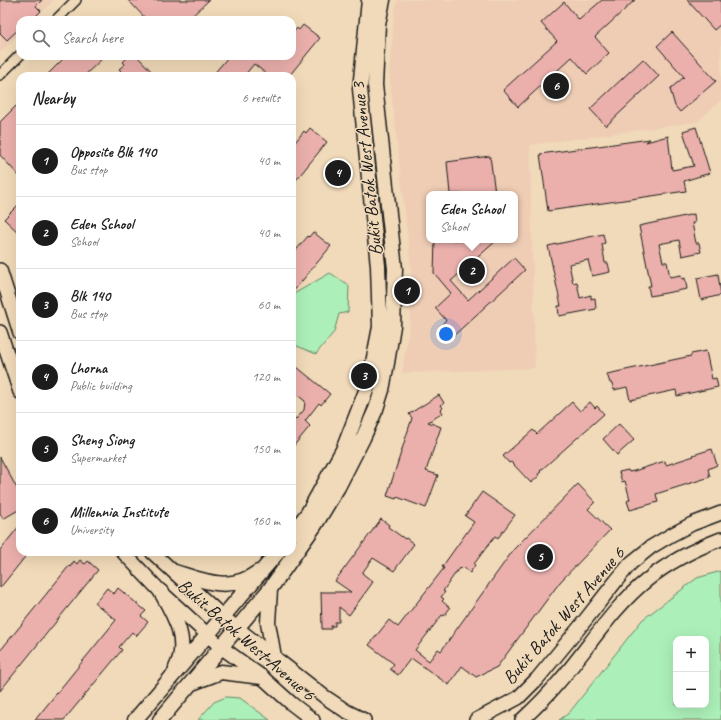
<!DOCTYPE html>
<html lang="en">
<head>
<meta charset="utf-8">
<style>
  :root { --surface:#fff; --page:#f2f2f2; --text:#222; --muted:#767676; --line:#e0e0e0; --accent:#1c1c1c }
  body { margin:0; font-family:Caveat,sans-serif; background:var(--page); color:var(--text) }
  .controls { position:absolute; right:12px; bottom:12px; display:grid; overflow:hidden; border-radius:8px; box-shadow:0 4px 16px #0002 }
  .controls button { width:36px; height:36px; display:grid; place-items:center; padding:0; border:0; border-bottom:1px solid var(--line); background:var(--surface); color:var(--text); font:20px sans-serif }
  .you { position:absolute; left:446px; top:334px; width:14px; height:14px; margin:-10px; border:3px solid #fff; border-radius:50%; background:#1a73e8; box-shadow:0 0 0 6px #1a73e833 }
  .badge { display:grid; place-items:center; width:26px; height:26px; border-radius:50%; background:var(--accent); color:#fff; font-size:13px; font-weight:700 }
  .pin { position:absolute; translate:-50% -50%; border:2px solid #fff; box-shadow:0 1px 4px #0006 }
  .popup { position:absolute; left:426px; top:191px; width:92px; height:52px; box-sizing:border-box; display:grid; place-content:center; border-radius:8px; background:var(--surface); filter:drop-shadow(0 1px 3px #0005); font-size:13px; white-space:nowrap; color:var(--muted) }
  .popup b { font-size:15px; color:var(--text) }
  .popup::after { content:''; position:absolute; left:50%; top:100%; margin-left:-8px; border:8px solid transparent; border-top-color:var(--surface) }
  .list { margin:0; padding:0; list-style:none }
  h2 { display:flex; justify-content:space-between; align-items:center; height:52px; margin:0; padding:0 16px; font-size:17px }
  h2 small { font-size:13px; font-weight:400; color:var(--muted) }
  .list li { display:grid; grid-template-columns:26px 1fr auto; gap:12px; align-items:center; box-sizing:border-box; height:72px; padding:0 16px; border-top:1px solid var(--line) }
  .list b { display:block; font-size:15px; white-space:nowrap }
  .list p { margin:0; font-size:13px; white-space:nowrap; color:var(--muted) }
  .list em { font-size:13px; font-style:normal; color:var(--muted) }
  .icon { flex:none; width:22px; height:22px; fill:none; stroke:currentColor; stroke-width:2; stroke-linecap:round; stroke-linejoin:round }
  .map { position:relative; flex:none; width:721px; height:720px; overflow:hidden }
  .search { position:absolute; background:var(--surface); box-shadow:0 4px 16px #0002; left:16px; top:16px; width:280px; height:44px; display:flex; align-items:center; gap:10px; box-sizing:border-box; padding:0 14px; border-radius:12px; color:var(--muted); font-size:15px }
  .panel { position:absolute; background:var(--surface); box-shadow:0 4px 16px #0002; left:16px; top:72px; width:280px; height:484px; border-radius:12px }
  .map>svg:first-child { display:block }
  .built { fill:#efcdb5; fill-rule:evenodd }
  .green { fill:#acefb8; stroke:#64866a; fill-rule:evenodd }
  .building { fill:#ebb0ac; stroke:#1c1c1c }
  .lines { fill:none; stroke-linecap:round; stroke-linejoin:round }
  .street-casing { stroke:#1c1c1c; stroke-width:12 }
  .secondary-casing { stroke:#1c1c1c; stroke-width:16 }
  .primary-casing { stroke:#1c1c1c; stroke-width:17 }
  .street { stroke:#f1dab9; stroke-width:9 }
  .secondary { stroke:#f1dab9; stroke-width:13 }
  .primary { stroke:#f1dab9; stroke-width:14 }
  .labels { text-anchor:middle; stroke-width:3; stroke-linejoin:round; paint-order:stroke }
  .street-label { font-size:19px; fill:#1c1c1c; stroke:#f1dab9 }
</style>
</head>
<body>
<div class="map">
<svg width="721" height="720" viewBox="0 0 721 720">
  <rect width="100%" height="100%" fill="#f1dab9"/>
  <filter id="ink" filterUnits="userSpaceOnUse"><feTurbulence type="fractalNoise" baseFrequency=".025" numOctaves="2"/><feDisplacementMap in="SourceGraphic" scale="8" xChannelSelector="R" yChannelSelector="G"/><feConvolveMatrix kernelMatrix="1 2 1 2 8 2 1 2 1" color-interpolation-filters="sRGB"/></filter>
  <g filter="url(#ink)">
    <path class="built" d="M0 0H54L34 20H20V33L0 53Z
      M398 0H721V100L697 122 530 145 535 368 402 373 410 322 412 284 410 258 389 72 395 9ZM429 194H515V240H429Z"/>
    <path class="green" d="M330 273 349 285 348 312 339 314 334 332 316 354 297 346 292 340V295Z
      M721 571V720H559L569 713 642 620 697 578ZM676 639H706V705H676Z
      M226 697 240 698 270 720H198L214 702Z"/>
    <path class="building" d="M0 0H42L36 6 41 11 32 20H20V28L7 40 0 33Z
      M128 0H209L188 20H147Z
      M602 0H635L595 37 609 53 587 74 572 57 518 107 503 90 557 41 541 23 564 2 579 20Z
      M687 0H721V24L714 30Z
      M303 25 320 38 289 76H269L254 64 244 76H212L229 56H292V34L297 28 299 30Z
      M672 32 716 81 680 112 675 106 670 89 684 77 657 46Z
      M66 56H105L84 76H46Z
      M129 56H137L156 76H116L121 71 119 69 125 64 123 62Z
      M643 59 659 76 606 126 590 109Z
      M20 102V177L0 155V122Z
      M696 127 710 173 684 181 686 191 548 211 540 154 650 139 646 142 668 136 672 170 694 166 683 131Z
      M310 128 327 142 292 185V146L304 131 306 133Z
      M490 156 495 193 484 194H450L447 162Z
      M20 203V234L4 219Z
      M694 214 695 223H692L696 243H699L701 252 682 256 679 240 659 244 663 262H667L670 277 681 275 682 279 685 278 687 289 650 296 648 286H651L639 226Z
      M313 232 331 246 292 293V255L308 236 309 237Z
      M603 234 605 243 602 244 605 263H608L610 272 592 276 588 260 569 264 573 283 577 282 580 298 591 295V299L595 298 596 309 559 316 558 306H561L548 246Z
      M435 240H497L451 281 468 300 514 258 525 270 450 339 439 327 446 320 435 308 451 293 434 273Z
      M718 274 721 295 701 300 697 278Z
      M706 351 712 379 716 378 718 387 677 396 676 390 630 400 627 387 614 390 612 383H610L607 374 691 356V354Z
      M292 363 330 394 321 405 319 403 305 421 310 426 292 448V415L296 419 304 410 305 401 292 391Z
      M439 395 444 403 441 405 443 408 441 410 443 413 428 422 441 427 426 471 438 475 426 508 397 497 396 499 387 496 412 418 409 414Z
      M572 402 580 411 590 402 595 408 597 406 604 414 540 471 541 472 538 474 539 476 531 483 514 465 511 462 509 463 503 456 533 430 537 434Z
      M619 424 634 440 617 455 603 439Z
      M712 449 717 465 708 469 710 477 656 494 658 502 630 510 627 501 630 499 625 481 622 482 619 472 628 470 629 472 634 471 665 461 666 465 694 456 693 455Z
      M0 457 20 494V509L3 519 0 513Z
      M578 484 595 502 588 509 610 530 560 582 497 667 476 677 462 666 449 685 411 658 398 675 390 669 394 664 369 645 389 620 398 627 444 568 442 567 474 522 465 516 482 492 515 515 498 538 495 536 474 564 475 565 470 573 463 567 461 569 459 568 443 591 445 592 441 597 444 599 442 601 450 608 444 616 442 615 415 650 429 661 438 649 441 651 514 549Z
      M381 519 389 525 388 527 405 539 406 538 414 544 394 571 373 558 362 573 373 582 349 615 339 607V622H335V626H331V629H322L321 592H351L335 581Z
      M20 525V552H29L0 588V550Z
      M80 560 85 564 88 561 98 570 0 691V651L69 566 70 567 74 561 77 564Z
      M107 588 114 594 118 588 146 611 141 616 148 622 136 636 132 632 119 647 122 650 64 720H35L116 620 95 603Z"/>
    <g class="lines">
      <defs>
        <path id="street" d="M56 20 76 0
          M0 75 20 55"/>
        <path id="secondary" d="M0 270 20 333
          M0 332 20 392
          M123 552 161 592 221 647 262 677 292 704 313 720
          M152 552 223 617 325 697 346 711 364 720
          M476 720 518 698 537 679 579 628 616 581 631 563 651 547 671 535 692 524 721 513
          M522 720C535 708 547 696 558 683 588 649 611 609 647 580 669 562 695 549 721 539"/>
        <path id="primary" d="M292 534 308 513 343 450 369 383 380 327 378 266 360 89 369 0
          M175 572C204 581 230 593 258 572
          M270 589 268 623 274 657
          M161 592C174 615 190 641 176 668
          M192 683 221 672 262 677
          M135 720 278 552
          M160 720 270 589 315 525 338 487 363 438 376 409 382 390 387 363 393 326 395 269 375 85 378 24 383 0"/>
      </defs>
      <use href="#street" class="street-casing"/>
      <use href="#secondary" class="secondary-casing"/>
      <use href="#primary" class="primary-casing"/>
      <use href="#street" class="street"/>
      <use href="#secondary" class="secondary"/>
      <use href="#primary" class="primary"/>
    </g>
  </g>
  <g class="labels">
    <g class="street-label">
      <text transform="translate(366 169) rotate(-96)" y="7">Bukit Batok West Avenue 3</text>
      <text transform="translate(563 615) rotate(-49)" y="7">Bukit Batok West Avenue 6</text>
      <text transform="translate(247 639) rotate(41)" y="7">Bukit Batok West Avenue 6</text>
    </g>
  </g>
</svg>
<div class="controls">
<button>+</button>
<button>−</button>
</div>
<div class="you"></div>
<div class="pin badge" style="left:407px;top:291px">1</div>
<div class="pin badge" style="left:472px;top:271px">2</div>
<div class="popup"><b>Eden School</b>School</div>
<div class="pin badge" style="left:364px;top:376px">3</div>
<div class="pin badge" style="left:338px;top:173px">4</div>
<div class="pin badge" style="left:540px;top:557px">5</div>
<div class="pin badge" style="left:556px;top:86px">6</div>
<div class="search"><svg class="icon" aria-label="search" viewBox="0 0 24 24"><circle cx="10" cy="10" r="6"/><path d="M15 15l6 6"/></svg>Search here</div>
<section class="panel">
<h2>Nearby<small>6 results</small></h2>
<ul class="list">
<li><span class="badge">1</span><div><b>Opposite Blk 140</b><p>Bus stop</p></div><em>40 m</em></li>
<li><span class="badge">2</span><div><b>Eden School</b><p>School</p></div><em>40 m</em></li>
<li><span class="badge">3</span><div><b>Blk 140</b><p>Bus stop</p></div><em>60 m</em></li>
<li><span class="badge">4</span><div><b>Lhorna</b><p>Public building</p></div><em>120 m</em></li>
<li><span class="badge">5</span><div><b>Sheng Siong</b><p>Supermarket</p></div><em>150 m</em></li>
<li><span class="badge">6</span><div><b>Millennia Institute</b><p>University</p></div><em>160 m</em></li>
</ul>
</section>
</div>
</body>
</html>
